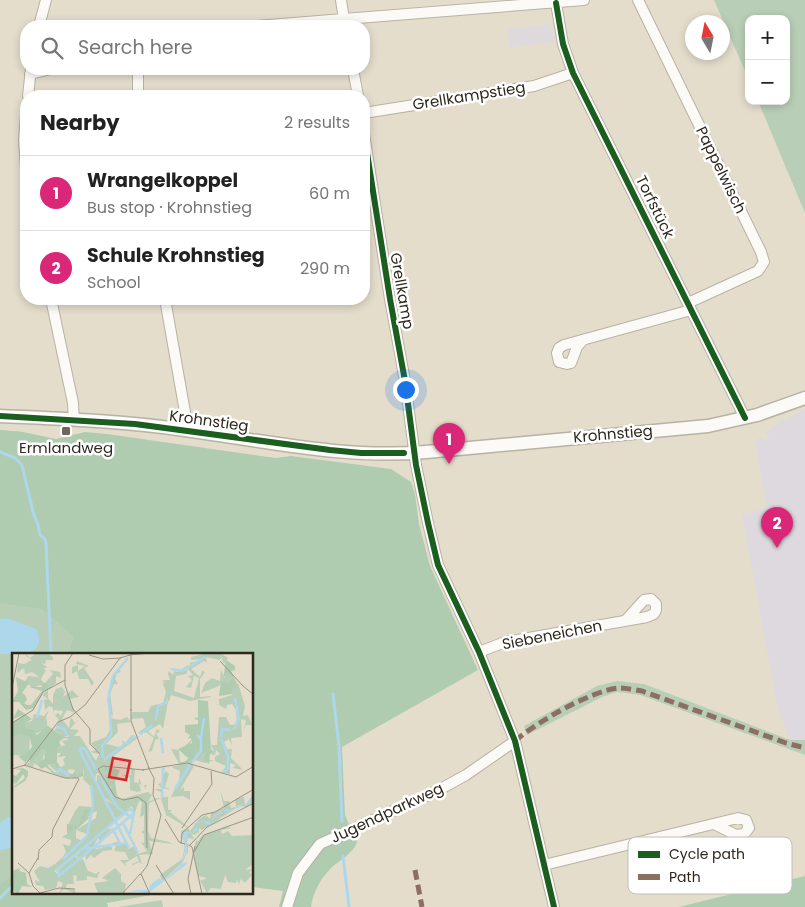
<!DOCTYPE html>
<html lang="en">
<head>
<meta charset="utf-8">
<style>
  :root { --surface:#fff; --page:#f2f2f2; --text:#222; --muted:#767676; --line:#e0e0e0; --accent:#db2777 }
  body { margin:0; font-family:Poppins,sans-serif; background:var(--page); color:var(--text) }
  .controls { position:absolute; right:15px; top:15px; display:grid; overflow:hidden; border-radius:10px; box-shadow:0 2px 8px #0003 }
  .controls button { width:45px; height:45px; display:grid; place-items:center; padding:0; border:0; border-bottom:1px solid var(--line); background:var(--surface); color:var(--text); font:25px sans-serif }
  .compass { position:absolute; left:685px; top:15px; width:45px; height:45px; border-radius:50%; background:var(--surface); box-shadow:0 2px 8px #0003; rotate:350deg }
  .you { position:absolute; left:405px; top:389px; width:18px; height:18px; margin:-12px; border:4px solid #fff; border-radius:50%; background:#1a73e8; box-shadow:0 0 0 8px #1a73e833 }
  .badge { display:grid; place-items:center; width:32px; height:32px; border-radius:50%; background:var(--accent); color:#fff; font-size:16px; font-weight:700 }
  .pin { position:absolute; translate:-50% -41px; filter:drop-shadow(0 1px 2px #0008) }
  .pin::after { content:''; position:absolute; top:26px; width:18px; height:15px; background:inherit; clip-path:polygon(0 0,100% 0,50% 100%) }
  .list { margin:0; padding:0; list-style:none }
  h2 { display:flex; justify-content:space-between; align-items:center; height:65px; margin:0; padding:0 20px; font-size:21px }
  h2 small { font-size:16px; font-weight:400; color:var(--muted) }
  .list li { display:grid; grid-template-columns:32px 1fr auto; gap:15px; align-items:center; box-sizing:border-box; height:75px; padding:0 20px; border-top:1px solid var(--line) }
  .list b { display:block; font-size:19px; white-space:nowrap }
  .list p { margin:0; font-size:16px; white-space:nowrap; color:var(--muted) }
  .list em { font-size:16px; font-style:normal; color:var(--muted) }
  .icon { flex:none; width:28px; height:28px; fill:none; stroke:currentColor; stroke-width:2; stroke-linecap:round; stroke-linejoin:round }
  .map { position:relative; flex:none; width:805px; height:907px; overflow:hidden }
  .search { position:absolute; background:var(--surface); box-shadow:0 2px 8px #0003; left:20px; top:20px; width:350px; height:55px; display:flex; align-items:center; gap:12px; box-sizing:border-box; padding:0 18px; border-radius:20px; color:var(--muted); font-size:19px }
  .panel { position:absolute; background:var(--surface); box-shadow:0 2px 8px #0003; left:20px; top:90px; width:350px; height:215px; border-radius:20px }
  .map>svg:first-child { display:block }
  .industrial { fill:#ded9dd }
  .education { fill:#ddd9de }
  .green { fill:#b9ceb7 }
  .forest { fill:#afccb0 }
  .water { fill:#add7eb }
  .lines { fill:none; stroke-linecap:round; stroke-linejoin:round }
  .stream { stroke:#add7eb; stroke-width:3 }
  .minor-casing { stroke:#b8b2a4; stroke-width:12 }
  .major-casing { stroke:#b8b2a4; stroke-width:15 }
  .minor { stroke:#fbfaf7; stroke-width:10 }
  .major { stroke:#fbfaf7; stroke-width:12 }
  .quiet { stroke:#8d6e63; stroke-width:5; stroke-dasharray:10 5; stroke-linecap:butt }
  .cycleway-casing { stroke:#fff; stroke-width:9 }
  .cycleway { stroke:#1b5e20; stroke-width:6 }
  .poi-dot { fill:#6e675a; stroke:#fff; stroke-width:2 }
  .labels { text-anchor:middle; stroke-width:5; stroke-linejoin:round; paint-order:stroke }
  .street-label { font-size:15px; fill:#2e281c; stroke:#fff }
  .poi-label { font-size:15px; fill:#2e281c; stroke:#fff }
  .inset-river { fill:none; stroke:#add7eb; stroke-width:2.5 }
  .inset-road { fill:none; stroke:#9b9586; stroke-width:1 }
  .view { fill:#d62828; fill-opacity:0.15; stroke:#d62828; stroke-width:2.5 }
  .inset-edge { fill:none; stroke:#2e281c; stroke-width:2.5 }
  .key { fill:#fff; stroke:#c0bebb; stroke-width:1 }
  .key-label { font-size:14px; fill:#2e281c }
</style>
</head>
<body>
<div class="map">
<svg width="805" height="907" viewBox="0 0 805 907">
  <rect width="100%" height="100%" fill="#e4ddcc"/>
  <path class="industrial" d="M551 24 554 41 510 48 508 29Z"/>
  <path class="education" d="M805 410V740H790L777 705 742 514 767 509 755 441 760 437 764 441 770 437 766 432 781 421Z"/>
  <path class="green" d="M714 0H805V213L758 101H786V19H749V80Z
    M0 430 23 432 73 636 70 647 65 654H14V893H69L14 907H0Z
    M617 681 644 684 790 740H805V755L640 695 617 692 602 697 527 735 524 726 597 686Z
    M162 900 163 907H118Z"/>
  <path class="forest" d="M0 430 23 432 56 439 85 432 107 434 276 458 291 456 391 469 411 482 415 494 419 524 430 566 478 670 342 747 345 815 357 843C351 855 341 859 331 868 321 878 313 892 311 907H279L283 891 253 887 252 654H65L70 647 73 636 42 609 0 603Z
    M14 876V893H162L107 903 108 907H0V884Z
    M805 876V907H679Z"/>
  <path class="water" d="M7 618 36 629C49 657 17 654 0 654V619Z
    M8 817 14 819V845L7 849 0 850V823Z"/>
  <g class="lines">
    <path class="stream" d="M0 452 15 458 22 465 33 512 38 525 40 535 45 539 46 543 51 654
      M333 694 339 746 342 821
      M343 856 349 907
      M0 898 14 884"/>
    <defs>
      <path id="minor" d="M341 0 345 26
        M638 0 761 252 764 262 758 271 688 303
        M556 3 563 44 573 73 745 418
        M39 26 46 0
        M256 26 584 0
        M353 69 358 96
        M30 74 51 69
        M28 96 31 69
        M138 96V69
        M364 113 534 86 573 73
        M26 115 24 140 26 167
        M364 134 390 299 405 381 416 465 428 523 438 565 479 652 515 741 554 907
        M51 299 73 403 74 420
        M165 299 185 412 183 429
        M582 341 577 347 571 363 567 364 559 362 557 353 559 348 564 345 691 310
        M479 652 505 642 647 617 654 614 656 610V604L651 599 644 600 625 621
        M544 865 738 818 746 820 749 828 744 834 736 835 714 824
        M287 907 298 873 320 844 435 792 466 775 515 741"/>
      <path id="major" d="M0 416C62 419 124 421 185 430 265 441 345 459 426 452L708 426 757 415 805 398"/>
    </defs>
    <use href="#minor" class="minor-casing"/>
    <use href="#major" class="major-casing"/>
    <use href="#minor" class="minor"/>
    <use href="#major" class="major"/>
    <path class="quiet" d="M515 741C535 723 592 690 619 688 626 688 635 690 642 691L786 743 805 748
      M415 870 422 907"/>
    <defs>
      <path id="cycleway" d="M556 3 563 44 573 73 745 418
        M364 134 390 299 405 381 416 465 428 523 438 565 479 652 515 741 554 907
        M0 416 135 424 330 450 361 453H404"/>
    </defs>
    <use href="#cycleway" class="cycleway-casing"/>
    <use href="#cycleway" class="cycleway"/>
  </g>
  <rect class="poi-dot" x="61" y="426" width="10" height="10" rx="2.5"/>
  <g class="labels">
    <g class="street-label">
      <text transform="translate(469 96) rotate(-9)" y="5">Grellkampstieg</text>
      <text transform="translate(721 170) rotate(64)" y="5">Pappelwisch</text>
      <text transform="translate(655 207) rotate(64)" y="5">Torfstück</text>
      <text transform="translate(402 291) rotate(80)" y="5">Grellkamp</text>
      <text transform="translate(209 421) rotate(8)" y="5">Krohnstieg</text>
      <text transform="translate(613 434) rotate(-5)" y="5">Krohnstieg</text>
      <text transform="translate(552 635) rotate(-11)" y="5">Siebeneichen</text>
      <text transform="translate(387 813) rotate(-25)" y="5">Jugendparkweg</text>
    </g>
    <g class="poi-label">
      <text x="66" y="453">Ermlandweg</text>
    </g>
  </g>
  <g transform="translate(12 653)">
    <rect width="241" height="241" fill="#e4ddcc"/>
    <path d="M13 0 18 5 24 0H35L41 4V7H34L33 11 29 10 35 14 31 16 34 17 29 26 32 31 41 21 38 17 48 19 49 25 44 23V30L37 36 28 32 21 35 13 29 16 23 27 24 20 19 4 24 13 21 12 15 5 20 6 10 12 11 20 7 14 3 8 4 14 3ZM195 0H208L216 5 212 11 209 4 208 7 194 4 195 10 192 8 179 16 188 24 190 18 193 19 188 26V44L199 43V44L178 48 159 42 157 49 153 43 156 49 151 76 148 71 136 78 142 84 145 76 148 78 144 81 147 85 143 87 140 98 136 99 142 85 134 79 128 82 127 79 134 74 131 65 119 66 120 59H136L139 53 151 50 154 39 150 28 153 32 151 27H158L156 21 157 18 161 22 162 18 166 19 176 12 178 15V10L192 6 179 7V4ZM176 16 181 22 176 23 180 27 174 34 179 35 182 23 187 25 182 45 162 38 164 23 174 21ZM65 8 77 13 72 15 82 30 80 33 76 26H67L65 18 60 21V14L66 12V18L73 13 64 11ZM107 16 109 19 105 20 103 26 106 31H102L98 41 101 63 98 61V65L108 67 115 64 119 69 105 71 106 79 94 91 107 94 112 92 109 86 113 90 120 82 124 83 122 85 128 83 100 104 99 124 94 125 101 132 98 135 109 146 136 139 140 142 136 149 145 145H150L149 139 142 136H150L146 131 150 130V114L153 115 152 121 154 118 157 121 153 134 159 137 151 135V144H156V157H160L158 159 175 173 178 178 188 165 194 162 198 166 199 160 212 155 208 137 212 148H217L219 155 224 154 223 146 232 144 233 153 241 141V149L234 154 226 152 220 158 208 165V166L190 177 187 175V182L186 179 182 182 179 180 182 186 176 185V182L175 190 179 194 176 193V203L174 191 172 202 169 211 150 228 148 222 170 206 173 194 169 178 176 175 154 162 149 145 137 150 136 178 139 185 157 189 161 191 137 188 141 201 127 202 130 211 127 209 121 212 120 211 127 208 125 203 118 207 119 209 118 207 113 210 114 213 108 207H117L113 199 102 198 104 192 99 191 107 188 106 191H114L117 196 122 193 126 201 135 198 129 189 132 190V181L129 179 132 177V162L128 164 130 149 127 148 122 162 120 153 104 166 94 147 104 153 92 144 85 129V122L88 123 86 120 84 121 83 126 67 94 103 168 42 218 48 223 46 217 63 203 67 207 71 206 76 218 84 221 88 218 85 225 75 223V227L64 228 65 223 61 222 62 231H55L54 235 63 237 64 241 52 236 47 241 51 230 46 228 44 235 33 237 31 233 24 232 23 227 28 229 22 218 28 213 36 215 43 211 50 205 54 199 51 191 58 193 59 187 50 184 55 181V177L61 178 62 171 61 174 56 172 63 158 67 153 80 154 81 151 79 134 71 126 72 117 66 125 61 121 63 117 57 116 55 119 60 121 56 126 39 119H45L37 112 45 111 47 116 53 111 51 107 54 103 46 104 49 100H45V95L53 92 50 88 58 86 57 82 52 84 43 77 47 67 43 62 46 60 49 63 51 58 42 57 41 60V55L37 53 33 57 32 47 36 46 30 42 36 37V45L41 51V42L44 36 50 34 53 39 51 44 60 37 67 44 57 46 63 60 55 57 50 66 57 75 59 64 63 70 67 66 58 76 67 77 62 83H68L84 108 87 101 78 99 84 97 79 90 94 84 98 77 96 46 101 23ZM81 154 80 160 85 158 84 165 64 177 75 181 74 185 71 188 64 185V177L65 174 74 164 79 163ZM209 16 212 25 215 20 220 23 219 36H212L218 31 210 27 207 33 189 40 193 30 200 25 208 28ZM226 30 233 53 231 63 236 62 240 72H234L232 77 234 67 229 66 230 84 219 85 220 93 217 86 212 89 215 96H220L219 105 231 117 221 115 224 112 218 110V121L210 119 214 113 203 108V104L208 101 204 97 203 102H199L202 98 199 92H205L207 64H214L218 72 225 71 224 57 220 51 215 52 214 56 207 52V46L220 42V36ZM37 57 34 64 36 76 25 80 13 75 12 70 20 68 22 61 32 63ZM9 81 18 85 16 109 6 102H0V84ZM181 85 189 98 196 96 195 107H202L194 110 182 107 180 111 182 113 168 137 172 134V138H178V147L171 143 159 144 167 127 168 118 159 114 168 112 159 96 167 97 168 109H173L182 100 180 86 176 97 181 99 173 98V93ZM31 96 37 100H32L29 115 22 110 21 114 14 112ZM118 106 120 116H123L122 129 127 130V125L130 132H135L133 136 132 132H130L127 131 129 138 125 139 118 137V125L109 122H119ZM213 174 220 175 209 177 210 181 216 178 220 183 241 182V211L233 217 241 216 237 219 240 222 233 230 229 226 227 231 225 227 224 230 216 229 213 222 209 236 199 235 195 240 188 228 195 225 186 223 182 199 184 186 185 189 191 182ZM95 176H100L88 188 86 185 82 192 84 196 91 195 87 190 94 184 88 190 90 193 98 191 96 193 100 194V197L91 198 82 205 79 202 74 207 73 201 65 205V202ZM103 215 109 221V228L114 231 112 241H82L86 240 82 230 97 228 90 225Z" fill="#b9ceb7" fill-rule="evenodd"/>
    <path d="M214 7 223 13V17L219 18 226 33 220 36V41L207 43 209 27 218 30 220 25 215 20 211 26ZM4 24 17 30 10 40 13 42 15 47 12 50 15 52H19L30 38 17 34H30L31 29 36 33 37 36 32 38 22 55 14 57 7 49H0L6 38ZM186 47 196 48 199 96 202 99 198 101 197 111 192 106 194 99 189 101 187 107 184 96 182 107 168 111 177 106 166 96 180 90 179 85 176 86 178 82 173 79V72L186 71V67L182 66 186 64ZM6 56 20 66 13 70V75L22 77 25 82 36 73 52 84H56L55 79 57 78 58 86 52 85 47 89 49 93 45 95V109L51 118 57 112 51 118 57 123 62 120 66 124 71 118V123L66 125 57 124 45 115 44 111 35 112 43 120 42 121 34 114 29 116 26 111 33 105 32 100H37L31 96 19 109 15 104 14 110 7 104 1 105 13 102 20 94 18 85 9 81 0 84V70L11 62 1 66ZM93 113 108 117 103 128 105 143 110 146 101 141 98 135 101 133 97 134 92 122 99 123 100 119H92ZM11 115 16 118V123L13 128 10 130 5 133 1 135H0L13 125 11 121 5 130 2 131 4 128 0 131V121L4 123 9 117 2 116ZM81 152 78 176 76 182 77 165 64 177 62 174 61 178 55 180V171L66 173 69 167 72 168 69 166 73 156H77L74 164H78ZM9 215 7 218 14 220 15 231 20 234 10 233 6 241 0 237V218Z" fill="#afccb0"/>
    <path d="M241 141 238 149 233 153 229 151 230 153 217 159 211 158 208 161 203 163 200 170 196 172H195L191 169 189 168 183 171 186 178 176 180 174 186 175 200 170 211 174 209 175 211 135 241 125 238 114 241 124 237H137L138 232 147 225 151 228 168 213 173 201 171 181 172 179H180L184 175 182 171 184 170 189 167 196 172 191 167 200 170 202 162 212 157 222 156 229 151 233 153Z" fill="#add7eb"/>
    <path class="inset-river" d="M179 13 193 4M159 16 171 18 178 13M98 57 96 46 101 23 116 5M25 65 30 47M144 67 146 53 155 49M44 74 51 75 57 84M222 76 227 65 223 45M128 81 141 72M209 84 210 76 218 77M149 85 151 100M189 85 192 65M209 86 216 103V116L210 120M67 96 117 195M68 99 69 95 73 96 84 116M91 105 90 93 99 82 98 57M92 107 123 83M180 109 189 98V86L185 82M44 120 48 116 57 123M88 124 105 154M163 136 178 112M150 144 151 114M105 154 120 165M111 170 126 200M100 175 109 192M118 181 122 159 118 156M70 196 115 190M51 206 75 183 81 152 79 132M46 215 47 223 121 161M44 218 119 155"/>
    <path class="inset-road" d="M61 0 53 12V32L61 56 78 76V91L88 101M77 2 91 6 109 5M117 2 138 0M119 2V58M208 8 231 33M230 32 242 42M0 35 7 0M119 56V68L137 115M0 70 21 57 31 39 53 27M12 112 53 125H67M91 113 132 117M91 113 86 116 103 144 112 147 126 144 134 150 135 195M136 114 142 125 141 142 149 162 139 201M0 116 13 112 46 69 58 64 73 52 108 5 118 2M130 117 175 110 224 124 242 113M153 166 167 189 173 191M170 175 200 131 199 118M169 191 170 180 190 162 203 159 242 136M177 192 180 194 190 241M178 192 195 174 242 150M182 199 192 182 242 164M26 207 27 197 40 184 41 176 67 126M6 210 17 220 21 233 29 241M144 212 162 241M17 220 26 205M129 221 138 241M128 222 135 213 139 200M28 240 47 235 63 236M110 241 128 221M179 241 176 226 183 193"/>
    <path class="view" d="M101 105 118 108 114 127 97 124Z"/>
    <rect width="241" height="241" class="inset-edge"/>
  </g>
  <rect x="628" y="837" width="164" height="57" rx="8" class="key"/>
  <rect x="638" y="851" width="22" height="7" fill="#1b5e20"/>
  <rect x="638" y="874" width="22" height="6" fill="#8d6e63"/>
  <g class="key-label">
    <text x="669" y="859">Cycle path</text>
    <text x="669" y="882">Path</text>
  </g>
</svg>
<div class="controls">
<button>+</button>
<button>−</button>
</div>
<svg class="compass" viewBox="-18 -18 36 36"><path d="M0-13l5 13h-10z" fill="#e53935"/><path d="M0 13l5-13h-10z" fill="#767676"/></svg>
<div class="you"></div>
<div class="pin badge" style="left:449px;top:464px">1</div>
<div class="pin badge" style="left:777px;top:548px">2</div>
<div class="search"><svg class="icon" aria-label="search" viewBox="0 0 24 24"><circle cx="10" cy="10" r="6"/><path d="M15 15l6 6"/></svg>Search here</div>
<section class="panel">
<h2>Nearby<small>2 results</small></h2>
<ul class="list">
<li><span class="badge">1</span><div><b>Wrangelkoppel</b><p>Bus stop · Krohnstieg</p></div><em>60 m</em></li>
<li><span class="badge">2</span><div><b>Schule Krohnstieg</b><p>School</p></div><em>290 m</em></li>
</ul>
</section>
</div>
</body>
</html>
